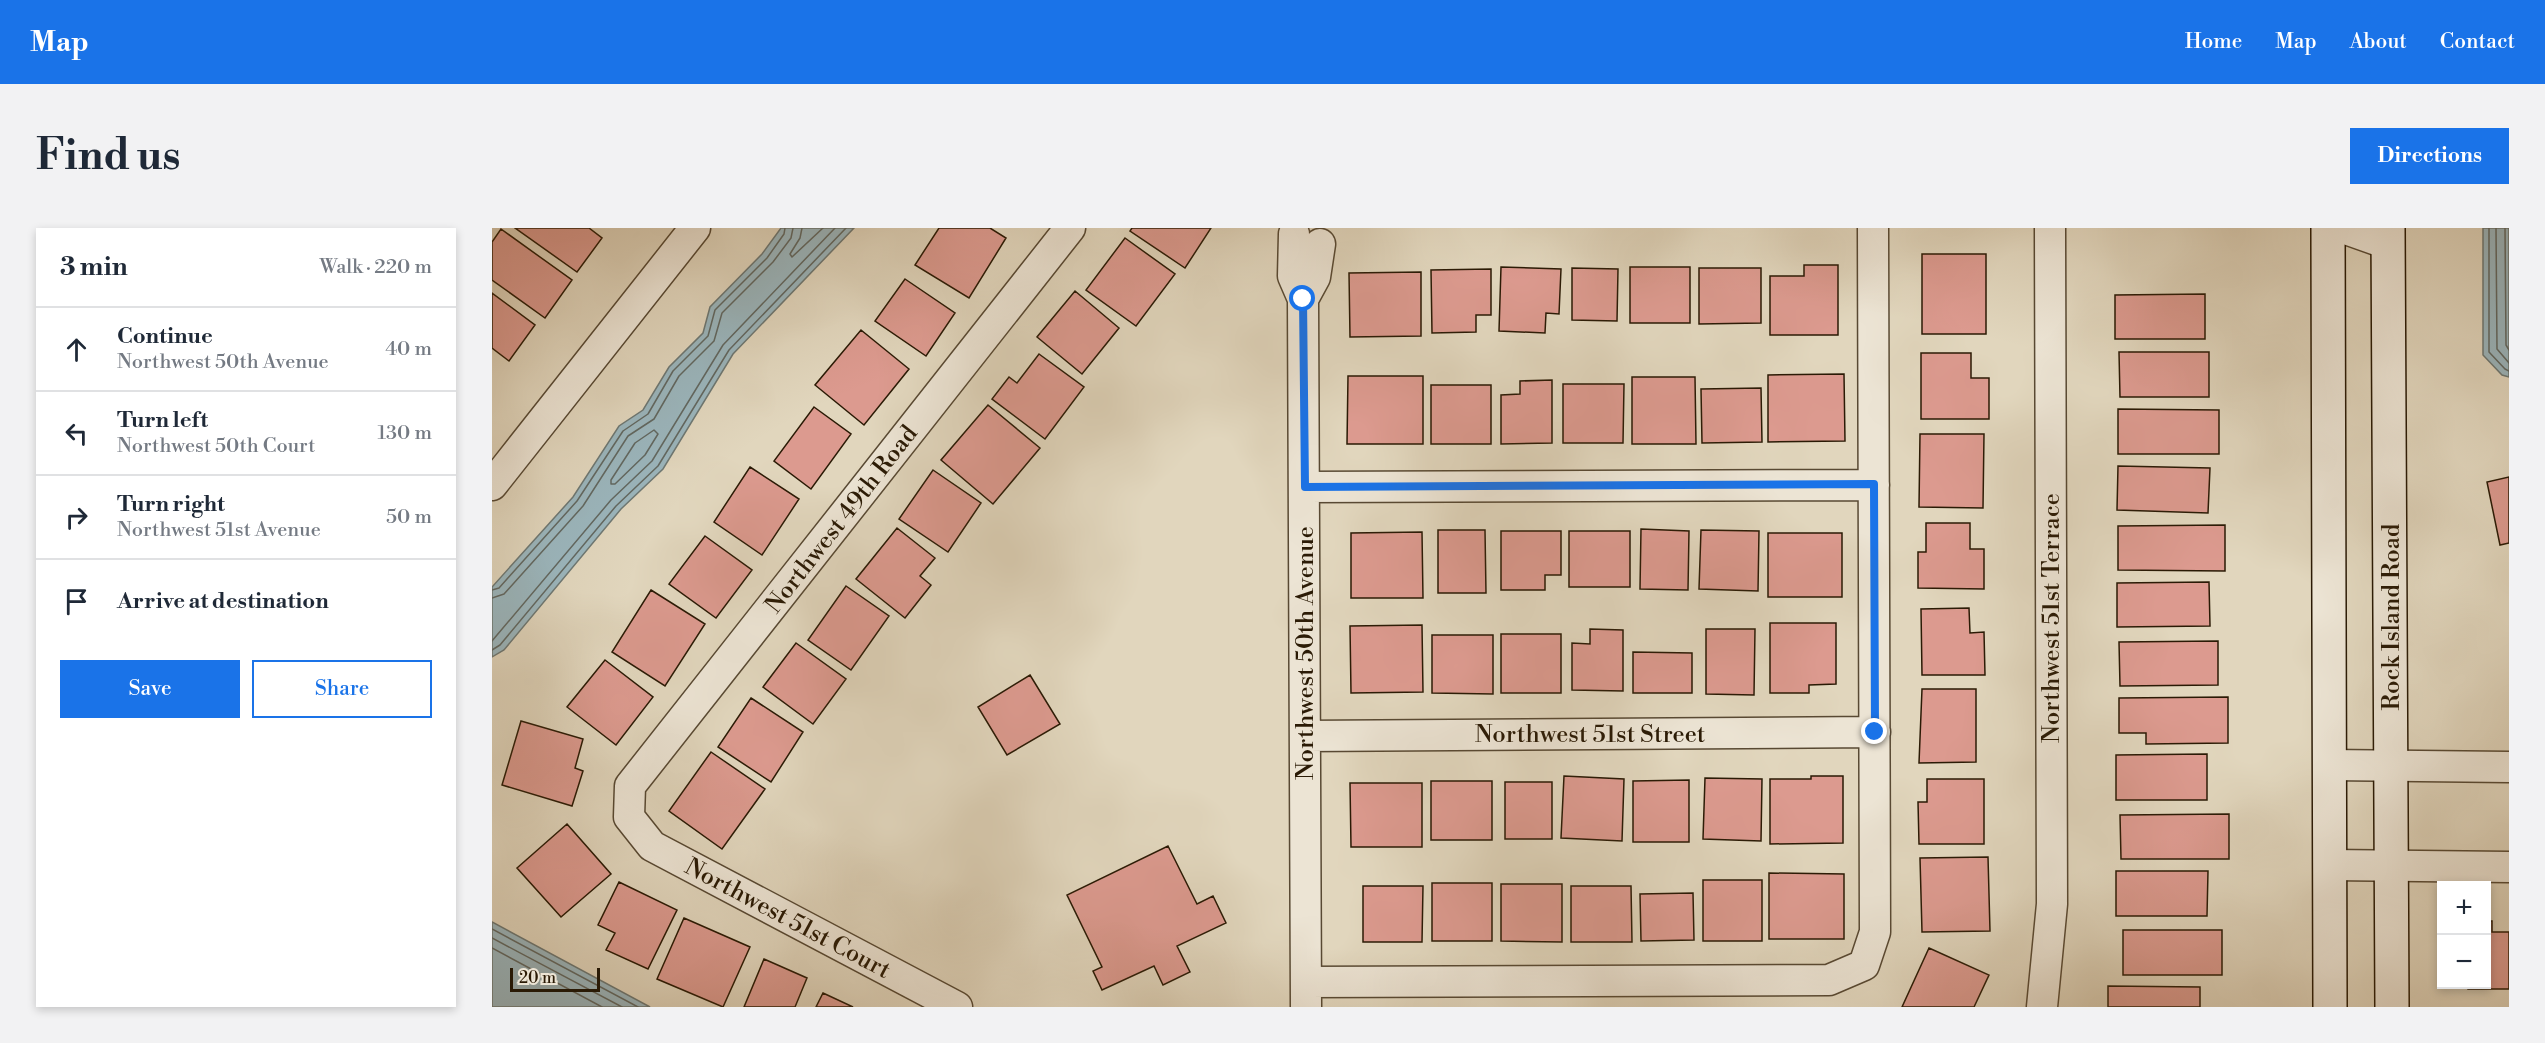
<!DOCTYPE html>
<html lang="en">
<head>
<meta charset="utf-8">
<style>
  :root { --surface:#fff; --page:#f2f2f3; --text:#1f2937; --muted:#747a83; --line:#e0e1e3; --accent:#1a73e8 }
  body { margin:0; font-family:"Libre Bodoni",serif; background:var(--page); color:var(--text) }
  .controls { position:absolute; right:18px; bottom:18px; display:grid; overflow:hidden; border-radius:0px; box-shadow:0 3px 9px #0003 }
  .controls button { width:54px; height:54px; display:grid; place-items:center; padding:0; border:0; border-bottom:2px solid var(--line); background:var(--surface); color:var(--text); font:30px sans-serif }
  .scale { position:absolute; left:18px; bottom:15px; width:90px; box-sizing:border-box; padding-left:6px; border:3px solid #2a1a05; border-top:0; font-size:16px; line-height:21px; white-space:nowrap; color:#2a1a05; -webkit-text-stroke:4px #ece4d4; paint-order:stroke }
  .stop { position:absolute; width:18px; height:18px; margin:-14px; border:4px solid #1a73e8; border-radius:50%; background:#fff }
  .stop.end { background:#1a73e8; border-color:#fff; box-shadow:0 2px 6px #0008 }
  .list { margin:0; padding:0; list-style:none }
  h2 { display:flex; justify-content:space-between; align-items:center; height:78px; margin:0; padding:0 24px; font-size:26px }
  h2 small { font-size:20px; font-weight:400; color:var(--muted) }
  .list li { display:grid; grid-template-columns:39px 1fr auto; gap:18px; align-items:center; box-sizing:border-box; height:84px; padding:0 24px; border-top:2px solid var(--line) }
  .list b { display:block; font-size:22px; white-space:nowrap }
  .list p { margin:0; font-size:20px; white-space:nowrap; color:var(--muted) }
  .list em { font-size:20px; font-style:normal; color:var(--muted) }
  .actions { display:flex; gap:12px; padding:18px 24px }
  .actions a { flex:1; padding:14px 0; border:2px solid var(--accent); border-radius:0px; text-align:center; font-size:21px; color:var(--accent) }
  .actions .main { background:var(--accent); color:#fff }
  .icon { flex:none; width:33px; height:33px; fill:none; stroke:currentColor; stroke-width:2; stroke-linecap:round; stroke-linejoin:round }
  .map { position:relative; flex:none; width:2017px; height:779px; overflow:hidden; border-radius:0px }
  header { display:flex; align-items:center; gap:36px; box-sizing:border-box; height:84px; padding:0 30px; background:var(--accent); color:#fff }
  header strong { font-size:28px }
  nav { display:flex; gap:33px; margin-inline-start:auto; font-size:21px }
  .intro { display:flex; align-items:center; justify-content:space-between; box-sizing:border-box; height:144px; padding:0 36px }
  h1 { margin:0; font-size:42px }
  .button { padding:15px 27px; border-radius:0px; background:var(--accent); color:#fff; font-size:21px; font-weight:700 }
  main { display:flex; gap:36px; padding:0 36px }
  aside { flex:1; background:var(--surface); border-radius:0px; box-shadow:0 3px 9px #0003 }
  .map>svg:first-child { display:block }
  .water { fill:#9bb6bd; stroke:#6e7873; stroke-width:1.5 }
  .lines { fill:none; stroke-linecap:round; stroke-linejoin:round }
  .shore { stroke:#626861; stroke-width:1.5 }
  .building { fill:#dc9a8f; stroke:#2a1a05; stroke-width:1.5 }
  .street-casing { stroke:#584933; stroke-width:33 }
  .secondary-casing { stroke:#2a1a05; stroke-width:36 }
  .street { stroke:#ece4d4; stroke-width:30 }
  .secondary { stroke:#ece4d4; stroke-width:33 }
  .route { stroke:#1a73e8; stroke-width:8 }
  .labels { text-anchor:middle; stroke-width:4.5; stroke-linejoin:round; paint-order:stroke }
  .street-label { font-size:24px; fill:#2a1a05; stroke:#ece4d4 }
</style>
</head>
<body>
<header>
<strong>Map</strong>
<nav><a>Home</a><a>Map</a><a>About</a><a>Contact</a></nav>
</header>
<div class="intro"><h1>Find us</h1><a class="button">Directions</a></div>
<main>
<aside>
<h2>3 min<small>Walk · 220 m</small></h2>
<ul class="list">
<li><svg class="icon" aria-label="ahead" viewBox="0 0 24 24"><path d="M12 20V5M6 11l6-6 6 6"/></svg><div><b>Continue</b><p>Northwest 50th Avenue</p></div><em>40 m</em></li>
<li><svg class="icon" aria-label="left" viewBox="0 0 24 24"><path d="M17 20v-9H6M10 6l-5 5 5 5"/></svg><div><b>Turn left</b><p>Northwest 50th Court</p></div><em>130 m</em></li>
<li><svg class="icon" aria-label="right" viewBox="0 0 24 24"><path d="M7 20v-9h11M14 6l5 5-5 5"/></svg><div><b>Turn right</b><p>Northwest 51st Avenue</p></div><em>50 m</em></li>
<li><svg class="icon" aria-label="arrive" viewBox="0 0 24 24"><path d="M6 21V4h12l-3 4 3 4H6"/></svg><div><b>Arrive at destination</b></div></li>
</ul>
<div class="actions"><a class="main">Save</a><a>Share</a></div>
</aside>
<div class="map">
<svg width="2017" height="779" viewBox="0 0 2017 779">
  <rect width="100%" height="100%" fill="#e1d6bd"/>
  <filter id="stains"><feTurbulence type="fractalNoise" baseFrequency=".00333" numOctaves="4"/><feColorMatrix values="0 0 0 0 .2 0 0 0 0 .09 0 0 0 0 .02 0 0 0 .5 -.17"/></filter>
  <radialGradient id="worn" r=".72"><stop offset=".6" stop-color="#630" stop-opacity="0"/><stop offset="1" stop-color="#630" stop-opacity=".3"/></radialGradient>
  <path class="water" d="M289 0H362L241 126 171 241 129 281 12 422 0 429V359L81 269 127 198 151 182 177 139 211 105 218 79 270 26Z
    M1991 0H2017V149L2010 147 1991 127Z
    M0 694 158 779H0Z"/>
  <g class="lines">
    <path class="shore" d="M310 0 308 10 298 26 300 29 331 0
      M1997 0V124L2013 141 2017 143
      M2004 0 2005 121 2017 135
      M2013 0 2014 117 2017 122
      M162 202 166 206 153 227 123 256H119V252L143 215Z
      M0 362 7 360 85 273 131 203 156 186 181 143 216 108 223 82 275 30 292 6 293 0
      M0 370 12 366 91 278 136 208 162 191 187 148 222 113 230 85 281 34 299 10 301 0
      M0 413 119 272 160 233 231 117 343 0
      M0 422 8 417 124 278 166 238 237 122 354 0
      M0 701 146 779
      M0 710 130 779
      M0 720 110 779"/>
  </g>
  <path class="building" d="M23 0H97L110 10 85 44Z
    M447 0H498L514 10 477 70 423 37Z
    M640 0H719L693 40 638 3Z
    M9 1 80 52 53 90 0 52V14Z
    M633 10 683 46 644 98 594 62Z
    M1430 26H1494V106H1430Z
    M1312 37H1346V107H1278V48H1312Z
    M1009 39 1069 41 1067 86 1054 85 1053 105 1007 103Z
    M1138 39H1198V95H1138Z
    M1080 40 1126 41 1125 93 1080 92Z
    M1207 40H1269V95L1207 96Z
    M999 41V87H984V104L940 105 939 42Z
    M929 44V108L858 109 857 45Z
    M413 51 463 85 434 128 383 93Z
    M583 63 627 100 590 146 545 109Z
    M0 65 43 97 17 133 0 120Z
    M1713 66V111H1623V67Z
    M369 102 417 141 372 197 323 157Z
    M1627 124H1717V169H1628Z
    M1429 125H1479V150H1497V191H1429Z
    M547 126 592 159 553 211 500 171 517 149 525 155Z
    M1352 146 1353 213 1276 214V147Z
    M856 148H931V216H855Z
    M1140 149H1203L1204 216H1140Z
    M1060 152V215L1009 216V167L1028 166V153Z
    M1071 156H1132L1131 215H1071Z
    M939 157H999V216H939Z
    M1269 160 1270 214 1210 215 1209 161Z
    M496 177 548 220 501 276 449 232Z
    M322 179 359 206 319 261 282 233Z
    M1626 181 1727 182V226H1626Z
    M1428 206H1492L1491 280 1427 279Z
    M1626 238 1718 240 1716 285 1625 282Z
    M258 239 307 271 270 327 222 294Z
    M441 242 489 275 456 324 407 291Z
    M2017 249V315L2008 317 1995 254Z
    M1434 295H1478V321H1492V361L1426 360V324H1434Z
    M1733 297V343L1626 342V298Z
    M405 300 443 330 428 348 439 357 413 390 364 351Z
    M1149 301 1197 303 1196 362 1148 361Z
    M946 302H993L994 365H946Z
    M1209 302 1267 303 1266 363 1207 361Z
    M1009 303H1069V347H1053V362H1009Z
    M1077 303H1138V359H1077Z
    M930 304 931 370H859V305Z
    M1276 305H1350V369H1276Z
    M213 308 260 342 224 390 177 356Z
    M1717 354 1718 398 1625 399V355Z
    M354 358 397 388 359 442 316 412Z
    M159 362 213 396 173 458 120 424Z
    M1477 380 1478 405 1492 404 1493 447H1430L1429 381Z
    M1278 395H1344V456L1317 457V465H1278Z
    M930 397 931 464 859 465 858 398Z
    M1098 401 1131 402V463L1080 462V415L1098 416Z
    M1214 401H1263L1262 467 1214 466Z
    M1009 406H1069V465H1009Z
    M940 407H1001V466L940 465Z
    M1726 413V457L1628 458 1627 414Z
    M304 415 354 451 321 496 271 459Z
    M1141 424 1200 425V465H1141Z
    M113 432 161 469 124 517 75 479Z
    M538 447 568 496 515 527 486 479Z
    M1430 461H1484V534L1427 535Z
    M1736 469V515L1654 516V505H1627V470Z
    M259 470 311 504 279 554 226 519Z
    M29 493 91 511 83 540 91 543 80 578 10 557Z
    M219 524 273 561 230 621 177 583Z
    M1715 526V572H1624V527Z
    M1072 548 1132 551 1130 613 1069 610Z
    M1319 548H1351V615L1278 616V551H1319Z
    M1213 550 1270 551 1269 613 1211 611Z
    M1435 551H1492V616H1427L1426 574H1435Z
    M1197 552V614H1141V553Z
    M939 553H1000V612H939Z
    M1013 554H1060V611H1013Z
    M858 555H930V619H859Z
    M1737 586V631H1629L1628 587Z
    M75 596 119 646 69 689 25 640Z
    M676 618 705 676 721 668 734 695 685 718 698 744 671 757 662 738 610 762 601 743 610 739 575 667Z
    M1496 629 1498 703 1430 704 1428 630Z
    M1624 643H1716L1715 688H1624Z
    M1277 645 1352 646V711H1277Z
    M1211 652H1270V713H1211Z
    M127 654 185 682 156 741 114 722 123 705 106 697Z
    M940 655H1000V713H940Z
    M1009 656H1070V714L1009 713Z
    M871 658H931L930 714H871Z
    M1079 658H1139L1140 714H1079Z
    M1201 665 1202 712 1149 713 1148 666Z
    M192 690 258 719 231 779 165 751Z
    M1994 693H2000V704H2017V761H1976V756H1994Z
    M1631 702H1730V747H1631Z
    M1437 720 1497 747 1482 779H1410Z
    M272 731 315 750 303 779H252Z
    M1616 758 1708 759V779H1616Z
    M331 765 361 779H324Z"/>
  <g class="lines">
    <defs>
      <path id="street" d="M1851 0 1896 16
        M802 6 801 48 811 71 814 779
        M811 71 823 49 828 16
        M0 257 203 0
        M813 259 1382 257
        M813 508 1383 504
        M1838 537 2017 539
        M1839 637 2017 639
        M814 754 1337 752 1372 737 1383 704 1381 0
        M465 779 160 618 137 589 138 558 578 0
        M1550 779 1560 676 1558 0"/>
      <path id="secondary" d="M1836 0 1838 779
        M1896 0 1900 779"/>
    </defs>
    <use href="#street" class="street-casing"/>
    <use href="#secondary" class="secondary-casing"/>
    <use href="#street" class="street"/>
    <use href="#secondary" class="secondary"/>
  </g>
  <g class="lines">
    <path class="route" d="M811 71 813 259 1382 256 1383 504"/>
  </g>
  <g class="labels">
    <g class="street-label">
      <text transform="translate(349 291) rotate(-52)" y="8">Northwest 49th Road</text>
      <text transform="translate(1899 389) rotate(-90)" y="8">Rock Island Road</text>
      <text transform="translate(1559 390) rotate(-90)" y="8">Northwest 51st Terrace</text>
      <text transform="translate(813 425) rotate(-90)" y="8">Northwest 50th Avenue</text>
      <text x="1098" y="514">Northwest 51st Street</text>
      <text transform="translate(296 690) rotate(28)" y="8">Northwest 51st Court</text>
    </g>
  </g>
  <rect width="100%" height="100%" filter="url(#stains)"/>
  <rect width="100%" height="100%" fill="url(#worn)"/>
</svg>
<div class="controls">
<button>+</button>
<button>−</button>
</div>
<div class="scale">20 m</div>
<div class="stop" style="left:811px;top:71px"></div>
<div class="stop end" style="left:1383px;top:504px"></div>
</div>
</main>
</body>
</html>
